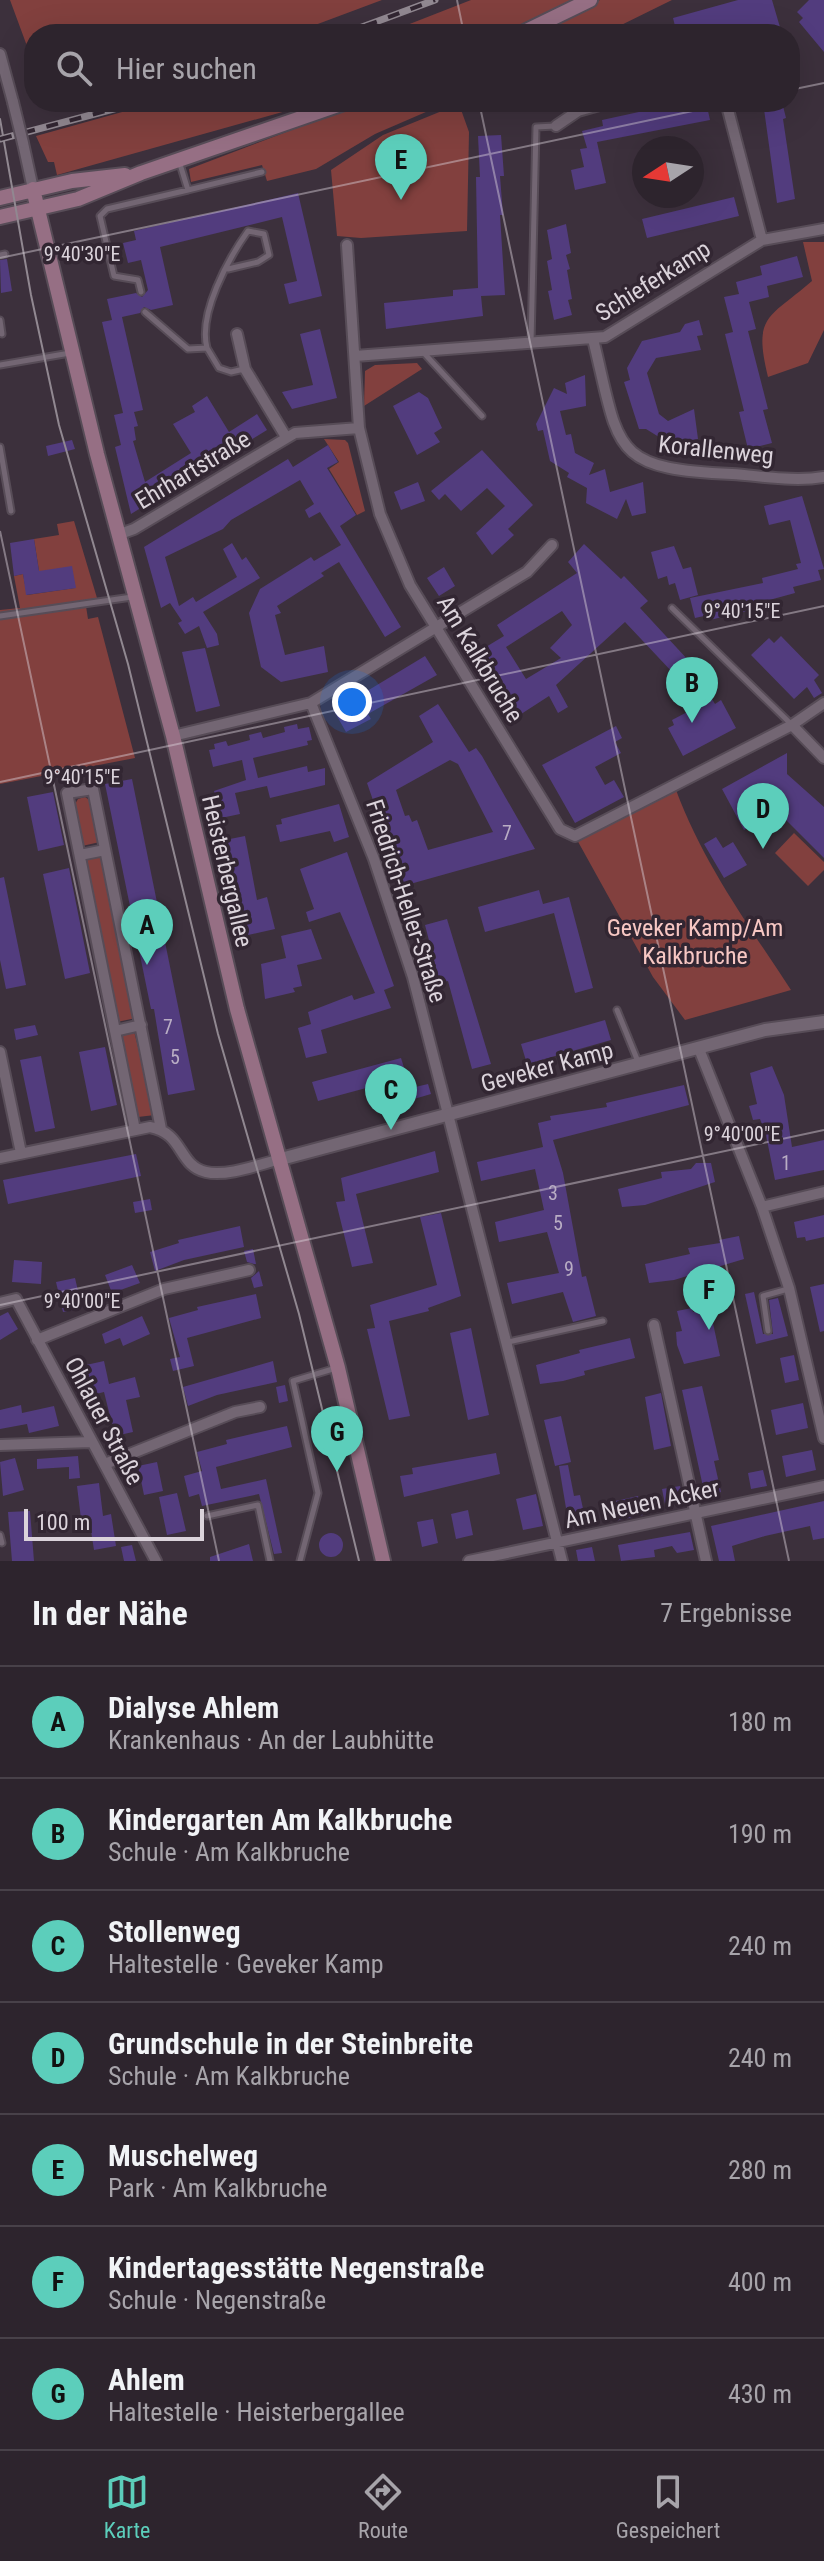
<!DOCTYPE html>
<html lang="de">
<head>
<meta charset="utf-8">
<style>
  :root { --surface:#2d242d; --page:#352c35; --text:#f1f3f6; --muted:#a7a4aa; --line:#484149; --accent:#5ccebb }
  body { margin:0; font-family:"Roboto Condensed",sans-serif; background:var(--page); color:var(--text) }
  .compass { position:absolute; left:632px; top:136px; width:72px; height:72px; border-radius:50%; background:var(--surface); box-shadow:0 8px 32px #0002; rotate:258deg }
  .scale { position:absolute; left:24px; bottom:20px; width:180px; box-sizing:border-box; padding-left:8px; border:4px solid #dbd3db; border-top:0; font-size:22px; line-height:28px; white-space:nowrap; color:#dbd3db; -webkit-text-stroke:6px #322632; paint-order:stroke }
  .you { position:absolute; left:352px; top:702px; width:28px; height:28px; margin:-20px; border:6px solid #fff; border-radius:50%; background:#1a73e8; box-shadow:0 0 0 12px #1a73e833 }
  .badge { display:grid; place-items:center; width:52px; height:52px; border-radius:50%; background:var(--accent); color:#111; font-size:26px; font-weight:700 }
  .pin { position:absolute; translate:-50% -66px; filter:drop-shadow(0 2px 4px #0008) }
  .pin::after { content:''; position:absolute; top:42px; width:28px; height:24px; background:inherit; clip-path:polygon(0 0,100% 0,50% 100%) }
  .list { margin:0; padding:0; list-style:none }
  h2 { display:flex; justify-content:space-between; align-items:center; height:104px; margin:0; padding:0 32px; font-size:34px }
  h2 small { font-size:26px; font-weight:400; color:var(--muted) }
  .list li { display:grid; grid-template-columns:52px 1fr auto; gap:24px; align-items:center; box-sizing:border-box; height:112px; padding:0 32px; border-top:2px solid var(--line) }
  .list b { display:block; font-size:30px; white-space:nowrap }
  .list p { margin:0; font-size:26px; white-space:nowrap; color:var(--muted) }
  .list em { font-size:26px; font-style:normal; color:var(--muted) }
  .icon { flex:none; width:44px; height:44px; fill:none; stroke:currentColor; stroke-width:2; stroke-linecap:round; stroke-linejoin:round }
  .map { position:relative; flex:none; width:824px; height:1561px; overflow:hidden }
  .search { position:absolute; background:var(--surface); box-shadow:0 8px 32px #0002; left:24px; right:24px; top:24px; height:88px; display:flex; align-items:center; gap:20px; box-sizing:border-box; padding:0 28px; border-radius:32px; color:var(--muted); font-size:30px }
  .sheet { height:888px; background:var(--surface) }
  nav { display:flex; justify-content:space-around; align-items:center; box-sizing:border-box; height:112px; border-top:2px solid var(--line); background:var(--surface); font-size:22px; color:var(--muted) }
  nav a { display:grid; justify-items:center; gap:4px }
  nav .on { color:var(--accent) }
  .map>svg:first-child { display:block }
  .green { fill:#82403e }
  .building { fill:#523c7e; fill-rule:evenodd }
  .lines { fill:none; stroke-linecap:round; stroke-linejoin:round }
  .service-casing { stroke:#574c57; stroke-width:9 }
  .minor-casing { stroke:#574c57; stroke-width:14 }
  .tertiary-casing { stroke:#574c57; stroke-width:16 }
  .secondary-casing { stroke:#574c57; stroke-width:18 }
  .service { stroke:#736673; stroke-width:5 }
  .minor { stroke:#736673; stroke-width:10 }
  .tertiary { stroke:#736673; stroke-width:12 }
  .secondary { stroke:#966f84; stroke-width:14 }
  .tram { stroke:#918891; stroke-width:2 }
  .rail-casing { stroke:#918891; stroke-width:7 }
  .rail { stroke:#322632; stroke-width:4; stroke-dasharray:12; stroke-linecap:butt }
  .minor-bridge-casing { stroke:#574c57; stroke-width:14; stroke-linecap:butt }
  .minor-bridge { stroke:#736673; stroke-width:10 }
  .ticks { fill:none; stroke:#dbd3db; stroke-width:2; stroke-opacity:0.45 }
  .labels { text-anchor:middle; stroke-width:7; stroke-linejoin:round; paint-order:stroke }
  .number-label { font-size:20px; fill:#b9adc4 }
  .street-label { font-size:24px; fill:#dbd3db; stroke:#322632 }
  .park-label { font-size:24px; fill:#f7c7c3; stroke:#322632 }
  .ticks-label { font-size:20px; text-anchor:middle; fill:#dbd3db; stroke:#322632; stroke-width:7; stroke-linejoin:round; paint-order:stroke }
</style>
</head>
<body>
<div class="map">
<svg width="824" height="1561" viewBox="0 0 824 1561">
  <rect width="100%" height="100%" fill="#3c303c"/>
  <path class="green" d="M10 0H382L291 34H34V65Z
    M471 0H572L500 34H384Z
    M600 0H672L603 34H532Z
    M158 102H318L57 175 54 162H48L36 136Z
    M365 102H449L375 134 316 169 267 181 262 165 191 182 189 169Z
    M459 104 469 132 467 231 361 238 337 236 331 170 383 135Z
    M803 242H824V330L808 363 768 377C753 315 768 319 812 281Z
    M417 363 422 369 364 406 365 371 375 365Z
    M324 439 345 440 348 443 365 511 357 515 329 469 339 462Z
    M74 521 97 598 85 600 88 619 98 617 135 758 0 784V610L20 608 14 576 23 574 27 595 75 588 39 571 34 539 59 535 57 524Z
    M676 790C703 863 749 926 791 990L685 1020 653 977 576 838Z
    M85 797 92 802 100 842 82 846 74 806 78 799Z
    M794 833 824 862V870L808 886 775 853Z
    M100 855 136 1018 117 1022 85 861Z
    M134 1031 155 1115 138 1117 121 1035Z"/>
  <path class="building" d="M738 0H772L782 34H677L673 18Z
    M809 0H824V52L799 22 803 18 797 12Z
    M685 102H706L710 120 597 142 606 183 575 190 571 170 584 167 580 149 587 148 582 131 603 126 602 120Z
    M763 102H782L786 118 783 119 795 199 777 203Z
    M501 135 504 176H500L503 215H500L505 295 481 296 483 316 386 329 384 303 453 296V290L478 288 476 177H480L478 136Z
    M298 193 322 296 289 304 284 284 297 281 282 217 160 247 173 305 151 310 144 307 140 313 122 317 143 410 134 412 138 426 134 427 136 440 133 441 145 482 191 453 173 424 195 412 192 406 207 396 229 432 257 414 267 430 131 514 115 447 121 445 114 415 123 413 102 322 112 320 107 299 136 293 142 297 148 290 141 260 128 263 123 243 136 240 134 231Z
    M734 197 739 216 647 238 642 219Z
    M566 224 571 253 566 255 570 269 567 270 572 299 568 300 572 315 554 320 548 291 552 290 547 261 552 259 547 230Z
    M797 256 803 277 767 286 769 297 749 302 756 329 748 331 768 409 763 410 772 443 748 449 739 412 744 411 725 334 733 332 724 297 739 294 736 282 762 275 760 266Z
    M7 259 12 291 1 293 0 260Z
    M699 320 703 335 697 336 701 350 656 358 647 373 659 414 668 421 694 409 698 439 672 445 646 429H639L624 382 630 380 627 368 642 341 680 332 685 324Z
    M320 329 337 398 292 409 282 392 313 385 300 334Z
    M585 375 586 406 560 411 566 435 571 434 575 453 594 463 589 475 605 469 610 492 643 482 646 513 632 516 626 499 617 519 586 503 587 488 567 477 569 473 550 461 543 430 538 431 536 424 554 388 567 394 565 383Z
    M419 392 428 398 442 428 434 433 440 442 417 455 393 406Z
    M72 440 75 449 48 456 46 446Z
    M328 445 338 462 327 468 356 515 340 526 401 627 385 637 339 562 321 573 324 576 277 606 281 613 275 615 285 655 324 646 328 672 281 682 261 667 249 613 260 589 311 557 314 561 341 545 320 512 309 518 305 510 314 504 300 480 231 520 223 529 165 557 179 606 193 597 196 602 237 577 223 549 232 543 242 560 246 557 260 578 203 612 217 634 219 645 207 648 199 626 185 634 178 623 182 621 170 603 161 608 144 547 288 459 293 467Z
    M482 450 533 505 508 529 514 535 492 555 476 533 505 506 487 488 461 511 445 494 439 500 431 491Z
    M418 482 425 501 401 510 394 492Z
    M802 496 824 569 818 570 821 580 793 587 795 593 762 602 763 607 706 621 704 616 695 618 690 598 763 583 762 578 798 569 796 564 801 563 790 520 769 525 764 506Z
    M34 539 39 571 72 566 76 588 26 595 23 574 14 576 10 543Z
    M584 544 621 579 624 576 648 601 640 608 689 661 674 674 625 622 556 685 568 707 558 713 549 696 515 718 476 653 504 636 497 625 577 573 568 562ZM562 611 572 625 550 648 561 658 526 679 506 647Z
    M674 546 683 569 691 567 698 595 680 600 675 583 669 585 667 576 658 579 651 552Z
    M444 567 455 586 439 596 427 578Z
    M781 636 819 675 814 680 822 693 814 698 807 687 794 699 751 655 769 638 774 643Z
    M205 648 220 706 196 712 182 652Z
    M425 656 437 675 368 714 371 719 346 732 334 711Z
    M712 699 715 704 721 700 736 728 683 756 668 728 674 725 672 720Z
    M438 704 469 752 476 748 482 756 535 849 403 886 367 783 433 742 419 716ZM450 760 458 764 493 832 428 850 417 820 412 822 409 815 405 816 396 790Z
    M297 724 298 729 309 727 312 740 307 741 308 745 253 758 258 778 307 766 308 772 325 768V785L270 798 267 786 235 793 240 814 221 818 214 791 246 780 242 760 213 767 209 750 215 749 214 744 226 741 228 746 250 740 249 735 261 732 263 738 285 732 284 727Z
    M616 726 622 738 615 742 621 753 595 767 605 785 614 780 624 797 575 823 542 765Z
    M787 753V774L824 807V858L777 811 744 830 722 789Z
    M132 779 195 1090 168 1095 154 1009H151L105 784Z
    M53 792 64 845 38 851 27 797Z
    M339 804 349 837 334 842 330 831 280 842 276 825 282 824 281 819Z
    M245 836 257 900 267 897 275 929 248 935 225 840Z
    M716 837 723 848 733 842 747 865 724 878 704 844Z
    M347 852 394 986 384 990 391 1008 321 1030 327 1053 306 1058 298 1028 311 1024 308 1012 352 995 354 1000 375 993 340 912 309 922 306 912 314 909 300 869Z
    M69 868 90 973 65 979 43 874Z
    M4 877 26 985 6 989 0 960V878Z
    M539 890 543 904 569 897 593 988 575 993 554 913 485 932 478 907Z
    M447 919 491 1064 472 1069 448 981 440 983 425 925Z
    M311 929 322 959 297 965 302 986 293 988 295 992 265 999 261 964 286 958 281 936Z
    M605 1020 611 1040 527 1064 521 1044Z
    M35 1025 38 1035 16 1040 14 1029Z
    M105 1047 117 1105 91 1111 79 1052Z
    M41 1056 55 1128 35 1132 20 1060Z
    M401 1058 407 1077 318 1101 312 1082Z
    M772 1066 784 1095 792 1147 824 1140V1170L775 1180 766 1135 760 1119 753 1120 749 1106 757 1104 750 1073Z
    M428 1084 431 1094 414 1099 411 1088Z
    M684 1085 689 1105 553 1140 563 1173 582 1277 586 1276 596 1316 573 1322 563 1292 512 1304 507 1283 559 1273 547 1232 499 1242 495 1222 544 1210 535 1169 481 1181 477 1162 543 1147 538 1123 551 1120 550 1116 607 1107 606 1103Z
    M435 1151 439 1172 356 1194 373 1263 352 1267 336 1202 345 1201 341 1178Z
    M136 1154 141 1176 8 1204 3 1180Z
    M696 1163H711L715 1182 645 1205 622 1207 618 1189 662 1178 661 1172 691 1169Z
    M150 1199 152 1210 135 1213 133 1202Z
    M441 1213 461 1296 428 1308 429 1311 389 1321 410 1416 389 1420 367 1329 375 1328 370 1305 437 1285 420 1217Z
    M824 1215V1237L806 1241 805 1237 797 1238 794 1222Z
    M240 1226 244 1247 184 1260 155 1271 150 1252 179 1243 178 1240Z
    M739 1236 744 1259 674 1280 649 1283 645 1264 690 1254 688 1248 720 1243 719 1240Z
    M253 1249 256 1264H254L247 1262 244 1251Z
    M14 1260 42 1262 41 1284 12 1282Z
    M132 1265 140 1283 112 1293 105 1275Z
    M259 1271 263 1286 254 1288 251 1278Z
    M75 1278 82 1308 63 1312 56 1282Z
    M824 1284V1331L820 1332 810 1287Z
    M754 1292 763 1334H773L769 1300 778 1298 788 1336 756 1344 745 1294Z
    M256 1294 261 1318 187 1338 194 1366 173 1371 170 1359 180 1357 169 1318 198 1310 197 1307Z
    M692 1308 693 1312 710 1309 720 1356 684 1364 677 1345 676 1332 682 1331 677 1311Z
    M8 1312 18 1329 0 1340V1316Z
    M142 1316 150 1334 123 1346 120 1338 105 1344 102 1334Z
    M471 1328 489 1415 468 1420 450 1333Z
    M630 1338 635 1358 584 1371 585 1375 563 1381 540 1384 536 1365 580 1353 579 1350Z
    M794 1355 799 1380 785 1383 780 1358Z
    M104 1361 109 1384 135 1377 140 1397 126 1400 133 1432 115 1436 104 1392 92 1395 86 1365Z
    M273 1361 277 1382 217 1395 188 1406 183 1387Z
    M285 1385 288 1401 279 1403 276 1387Z
    M702 1386 719 1460 714 1461 721 1492 705 1496 682 1390Z
    M661 1393 671 1446 654 1450 645 1397Z
    M803 1403 808 1428 776 1435 771 1410Z
    M21 1405 22 1413 54 1406 59 1426 29 1433 27 1424 0 1429V1410Z
    M561 1416 571 1462 555 1466 544 1420Z
    M287 1426 292 1447 216 1467 221 1489 266 1479 282 1553 274 1554 259 1494 202 1506 199 1494 189 1497 184 1476 202 1471 197 1452 227 1444 226 1440Z
    M812 1450 816 1470 786 1477 782 1456Z
    M496 1453 500 1474 404 1497 400 1476 413 1474 412 1468Z
    M78 1456 80 1478 69 1479V1467L37 1469V1459Z
    M15 1458 24 1490 3 1496 0 1462Z
    M157 1462 163 1491 144 1495 138 1466Z
    M568 1465 574 1496 580 1495 586 1522 569 1526 559 1466Z
    M763 1470 767 1486 751 1489 748 1473Z
    M99 1483 103 1516 111 1514 116 1546 94 1550 89 1518 81 1519 77 1486Z
    M680 1486 683 1501 665 1504 662 1489Z
    M177 1493 186 1531 167 1535 159 1497Z
    M536 1494 543 1526 523 1530 516 1499Z
    M638 1496 643 1515 615 1521 611 1502Z
    M824 1501V1538L813 1540 810 1526 765 1536 732 1546 735 1561H719L711 1526Z
    M468 1510 473 1535 456 1539 451 1514Z
    M30 1511 34 1561H12L8 1512Z
    M433 1519 438 1543 422 1547 417 1522Z
    M690 1532 694 1550 677 1553 672 1546 654 1550 655 1557 621 1561 618 1545Z
    M319 1545a12 12 0 1 1 24 0a12 12 0 1 1-24 0Z
    M249 1544 253 1561H210V1557Z
    M132 1545 136 1561H124L121 1547Z
    M592 1547 595 1561H578L576 1550Z"/>
  <g class="lines">
    <defs>
      <path id="service" d="M179 161 188 190 262 172
        M0 255 5 254
        M141 292 138 280 114 276 100 216 107 209 188 190
        M145 312 188 349 207 348 219 368 231 372 244 369
        M0 320 2 334
        M531 343 536 127 555 126
        M207 348C198 314 228 259 248 231L264 234 269 255 258 262 228 269
        M423 352 482 416
        M0 365 70 353
        M0 447 11 511
        M672 608 791 724
        M0 616 132 597
        M617 1010 639 1064
        M768 1331 763 1296 788 1289
        M508 1342 603 1321
        M207 1516 258 1505 270 1561
        M0 1535 2 1543
        M300 1561 318 1493 293 1381 336 1368"/>
      <path id="minor" d="M0 54 13 102
        M726 102 762 240
        M556 126 578 111 610 102
        M23 143 33 189
        M347 245 359 428 380 514 410 585 560 829 575 836 792 725 824 703
        M237 334 245 369 286 437
        M593 339C620 449 609 469 732 474 762 476 794 482 824 477
        M355 356 605 337 762 240 824 229
        M120 534 134 529 295 433 359 428
        M311 703 374 859 413 977 562 1561
        M792 725 824 758
        M173 736 311 703 527 572 552 545
        M80 855 105 850
        M115 1031 141 1025
        M699 1049 762 1207 789 1288 824 1438
        M0 1052 21 1153
        M135 1130 67 793 93 789 161 1129
        M0 1158 150 1127C184 1133 178 1166 206 1172 228 1177 260 1164 281 1159
        M762 1207 824 1192
        M0 1303 16 1299 156 1561
        M654 1325 706 1561
        M37 1340 164 1289 249 1270
        M0 1445 92 1442
        M105 1464 235 1412 260 1407
        M469 1561 824 1486"/>
      <path id="tertiary" d="M281 1159 765 1030 824 1022"/>
      <path id="secondary" d="M520 34 590 0
        M33 189 97 454 173 736 237 1009 338 1368 383 1561
        M0 198 72 181 125 175
        M0 217 78 199 141 173 347 102"/>
    </defs>
    <use href="#service" class="service-casing"/>
    <use href="#minor" class="minor-casing"/>
    <use href="#tertiary" class="tertiary-casing"/>
    <use href="#secondary" class="secondary-casing"/>
    <use href="#service" class="service"/>
    <use href="#minor" class="minor"/>
    <use href="#tertiary" class="tertiary"/>
    <use href="#secondary" class="secondary"/>
    <path class="tram" d="M0 119 31 295 59 425 128 664 218 1034 299 1314 359 1561"/>
    <defs>
      <path id="rail" d="M343 34 435 0
        M0 139 140 102"/>
    </defs>
    <use href="#rail" class="rail-casing"/>
    <use href="#rail" class="rail"/>
    <defs>
      <path id="minor-bridge" d="M13 102 23 143"/>
    </defs>
    <use href="#minor-bridge" class="minor-bridge-casing"/>
    <use href="#minor-bridge" class="minor-bridge"/>
  </g>
  <path class="ticks" d="M457 0 464 34M790 90 824 83M479 102 789 1561M0 258 735 102M0 531 219 1561M0 782 824 606M0 1305 824 1130"/>
  <g class="labels">
    <g class="number-label">
      <text x="507" y="840">7</text>
      <text x="168" y="1034">7</text>
      <text x="175" y="1064">5</text>
      <text x="786" y="1170">1</text>
      <text x="553" y="1200">3</text>
      <text x="558" y="1230">5</text>
      <text x="569" y="1276">9</text>
    </g>
    <g class="street-label">
      <text transform="translate(653 281) rotate(-32)" y="8">Schieferkamp</text>
      <text transform="translate(716 450) rotate(6)" y="8">Korallenweg</text>
      <text transform="translate(193 470) rotate(-31)" y="8">Ehrhartstraße</text>
      <text transform="translate(480 659) rotate(59)" y="8">Am Kalkbruche</text>
      <text transform="translate(227 871) rotate(77)" y="8">Heisterbergallee</text>
      <text transform="translate(406 901) rotate(72)" y="8">Friedrich-Heller-Straße</text>
      <text transform="translate(547 1067) rotate(-15)" y="8">Geveker Kamp</text>
      <text transform="translate(104 1421) rotate(62)" y="8">Ohlauer Straße</text>
      <text transform="translate(642 1504) rotate(-12)" y="8">Am Neuen Acker</text>
    </g>
    <g class="park-label">
      <text x="695" y="936">Geveker Kamp/Am<tspan x="695" dy="28">Kalkbruche</tspan></text>
    </g>
  </g>
  <g class="ticks-label">
    <text x="82" y="261">9°40'30"E</text>
    <text x="742" y="618">9°40'15"E</text>
    <text x="82" y="784">9°40'15"E</text>
    <text x="742" y="1141">9°40'00"E</text>
    <text x="82" y="1308">9°40'00"E</text>
  </g>
</svg>
<svg class="compass" viewBox="-18 -18 36 36"><path d="M0-13l5 13h-10z" fill="#e53935"/><path d="M0 13l5-13h-10z" fill="#a7a4aa"/></svg>
<div class="scale">100 m</div>
<div class="you"></div>
<div class="pin badge" style="left:147px;top:965px">A</div>
<div class="pin badge" style="left:692px;top:723px">B</div>
<div class="pin badge" style="left:391px;top:1130px">C</div>
<div class="pin badge" style="left:763px;top:849px">D</div>
<div class="pin badge" style="left:401px;top:200px">E</div>
<div class="pin badge" style="left:709px;top:1330px">F</div>
<div class="pin badge" style="left:337px;top:1472px">G</div>
<div class="search"><svg class="icon" aria-label="search" viewBox="0 0 24 24"><circle cx="10" cy="10" r="6"/><path d="M15 15l6 6"/></svg>Hier suchen</div>
</div>
<section class="sheet">
<h2>In der Nähe<small>7 Ergebnisse</small></h2>
<ul class="list">
<li><span class="badge">A</span><div><b>Dialyse Ahlem</b><p>Krankenhaus · An der Laubhütte</p></div><em>180 m</em></li>
<li><span class="badge">B</span><div><b>Kindergarten Am Kalkbruche</b><p>Schule · Am Kalkbruche</p></div><em>190 m</em></li>
<li><span class="badge">C</span><div><b>Stollenweg</b><p>Haltestelle · Geveker Kamp</p></div><em>240 m</em></li>
<li><span class="badge">D</span><div><b>Grundschule in der Steinbreite</b><p>Schule · Am Kalkbruche</p></div><em>240 m</em></li>
<li><span class="badge">E</span><div><b>Muschelweg</b><p>Park · Am Kalkbruche</p></div><em>280 m</em></li>
<li><span class="badge">F</span><div><b>Kindertagesstätte Negenstraße</b><p>Schule · Negenstraße</p></div><em>400 m</em></li>
<li><span class="badge">G</span><div><b>Ahlem</b><p>Haltestelle · Heisterbergallee</p></div><em>430 m</em></li>
</ul>
</section>
<nav>
<a class="on"><svg class="icon" aria-label="map" viewBox="0 0 24 24"><path d="M3 6l6-2 6 2 6-2v14l-6 2-6-2-6 2zM9 4v14M15 6v14"/></svg>Karte</a>
<a><svg class="icon" aria-label="directions" viewBox="0 0 24 24"><path d="M12 3l9 9-9 9-9-9zM9 14v-3h6M13 9l2 2-2 2"/></svg>Route</a>
<a><svg class="icon" aria-label="saved" viewBox="0 0 24 24"><path d="M7 4h10v16l-5-4-5 4z"/></svg>Gespeichert</a>
</nav>
</body>
</html>
